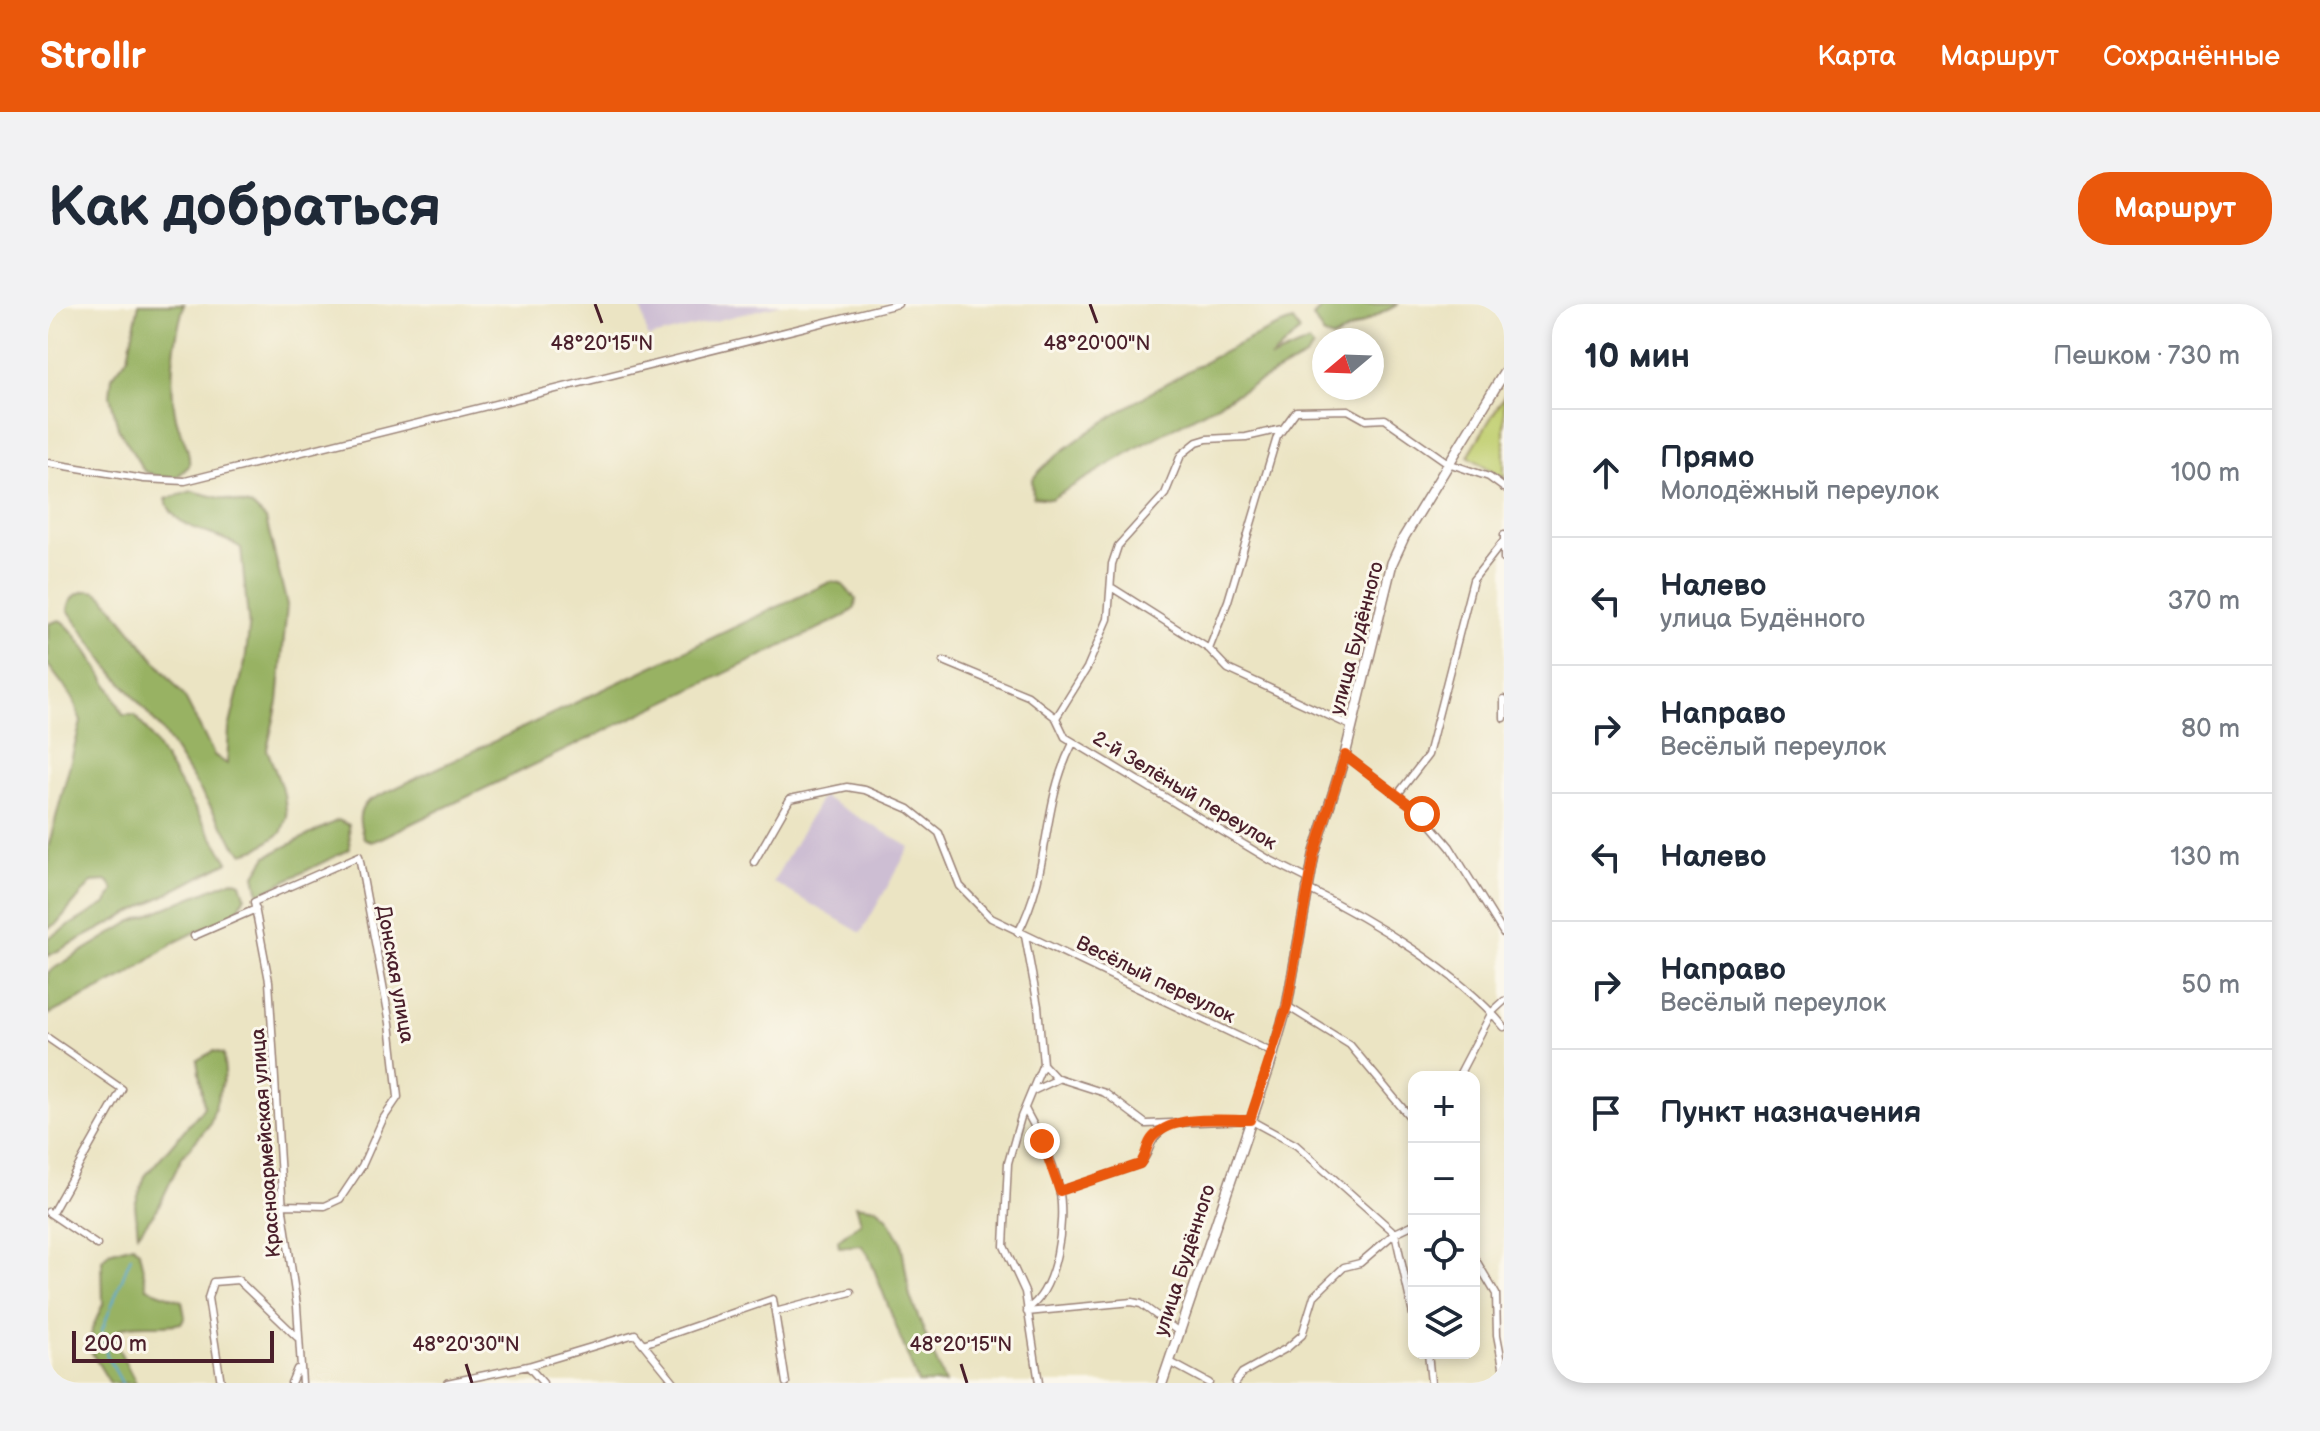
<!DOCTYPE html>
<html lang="ru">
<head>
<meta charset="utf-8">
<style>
  :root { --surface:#fff; --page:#f2f2f3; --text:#1f2937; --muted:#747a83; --line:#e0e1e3; --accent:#ea580c }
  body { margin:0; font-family:"Balsamiq Sans",sans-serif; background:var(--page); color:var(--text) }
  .controls { position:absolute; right:24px; bottom:24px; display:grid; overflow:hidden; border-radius:16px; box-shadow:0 4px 12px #0003 }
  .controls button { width:72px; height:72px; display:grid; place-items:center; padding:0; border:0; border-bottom:2px solid var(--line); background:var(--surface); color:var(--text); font:40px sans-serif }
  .compass { position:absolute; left:1264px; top:24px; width:72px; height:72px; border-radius:50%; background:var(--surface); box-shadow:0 4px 12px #0003; rotate:251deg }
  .scale { position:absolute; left:24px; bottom:20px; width:202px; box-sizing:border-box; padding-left:8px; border:4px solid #4a1f2b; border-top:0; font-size:22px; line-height:28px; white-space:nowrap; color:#4a1f2b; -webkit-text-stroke:6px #fbf7ec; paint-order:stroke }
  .stop { position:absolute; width:24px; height:24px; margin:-18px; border:6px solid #ea580c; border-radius:50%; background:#fff }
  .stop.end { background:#ea580c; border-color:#fff; box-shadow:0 2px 8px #0008 }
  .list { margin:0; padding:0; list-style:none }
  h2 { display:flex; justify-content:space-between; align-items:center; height:104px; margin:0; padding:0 32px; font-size:34px }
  h2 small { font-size:26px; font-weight:400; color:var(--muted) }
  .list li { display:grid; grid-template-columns:52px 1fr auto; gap:24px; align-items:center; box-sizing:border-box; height:128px; padding:0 32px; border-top:2px solid var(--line) }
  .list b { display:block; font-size:30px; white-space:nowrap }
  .list p { margin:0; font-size:26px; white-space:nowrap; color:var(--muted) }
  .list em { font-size:26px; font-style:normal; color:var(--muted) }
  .icon { flex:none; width:44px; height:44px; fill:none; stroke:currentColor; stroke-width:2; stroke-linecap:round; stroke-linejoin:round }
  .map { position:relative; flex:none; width:1456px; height:1079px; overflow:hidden; border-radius:32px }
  header { display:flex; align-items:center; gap:48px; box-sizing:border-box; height:112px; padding:0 40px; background:var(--accent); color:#fff }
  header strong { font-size:38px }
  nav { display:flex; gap:44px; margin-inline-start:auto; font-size:28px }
  .intro { display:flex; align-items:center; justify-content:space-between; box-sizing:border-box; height:192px; padding:0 48px }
  h1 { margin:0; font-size:56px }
  .button { padding:20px 36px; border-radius:32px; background:var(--accent); color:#fff; font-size:28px; font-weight:700 }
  main { display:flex; gap:48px; padding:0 48px }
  aside { flex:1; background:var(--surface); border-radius:32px; box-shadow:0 4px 12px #0003 }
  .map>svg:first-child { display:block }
  .industrial { fill:#cdbed3 }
  .green { fill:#c1cf71; stroke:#86774e; stroke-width:2 }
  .forest { fill:#98b263; stroke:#716847; stroke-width:2 }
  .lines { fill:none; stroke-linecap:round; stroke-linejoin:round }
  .stream { stroke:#5aabd5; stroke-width:2 }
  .minor-casing { stroke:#9a8277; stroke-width:9 }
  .secondary-casing { stroke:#9a8277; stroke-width:12 }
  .minor { stroke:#fff; stroke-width:6 }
  .secondary { stroke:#fff; stroke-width:9 }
  .route { stroke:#ea580c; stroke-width:10 }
  .ticks { fill:none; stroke:#4a1f2b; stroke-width:3 }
  .labels { text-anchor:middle; stroke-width:6; stroke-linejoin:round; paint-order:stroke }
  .street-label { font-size:20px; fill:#4a1f2b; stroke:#fbf7ec }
  .ticks-label { font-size:20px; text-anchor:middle; fill:#4a1f2b; stroke:#fbf7ec; stroke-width:6; stroke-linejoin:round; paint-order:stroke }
</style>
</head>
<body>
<header>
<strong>Strollr</strong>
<nav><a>Карта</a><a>Маршрут</a><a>Сохранённые</a></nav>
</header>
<div class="intro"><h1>Как добраться</h1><a class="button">Маршрут</a></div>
<main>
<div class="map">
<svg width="1456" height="1079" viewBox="0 0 1456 1079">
  <rect width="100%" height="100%" fill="#fbf7ec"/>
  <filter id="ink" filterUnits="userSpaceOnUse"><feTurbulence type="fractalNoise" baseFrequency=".0125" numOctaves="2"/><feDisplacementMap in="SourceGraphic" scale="16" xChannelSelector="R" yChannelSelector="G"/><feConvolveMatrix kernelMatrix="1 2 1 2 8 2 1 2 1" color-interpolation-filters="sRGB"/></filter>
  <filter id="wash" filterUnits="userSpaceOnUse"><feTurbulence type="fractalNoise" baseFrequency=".006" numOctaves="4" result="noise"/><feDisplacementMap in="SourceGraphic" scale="32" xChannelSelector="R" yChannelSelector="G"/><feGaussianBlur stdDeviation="1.8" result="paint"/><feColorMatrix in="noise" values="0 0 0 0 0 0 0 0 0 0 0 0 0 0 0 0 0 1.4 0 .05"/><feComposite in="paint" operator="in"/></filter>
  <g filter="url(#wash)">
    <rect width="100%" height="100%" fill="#ebe4c3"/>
    <path class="industrial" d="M592 0H734L600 34Z
      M774 492 862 543 813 629 725 578Z"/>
    <path class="green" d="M1456 92V174L1420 152Z"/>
    <path class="forest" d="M91 0H136C126 38 120 75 128 114 132 131 143 144 141 162L129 173H112L96 167 70 124 62 91 64 73 80 52Z
      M1278 0H1351L1284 35 1275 30 1265 13Z
      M1245 17 1252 27 1222 55 1261 38 1265 44 1257 53 1097 139 1003 195 985 193 984 176C1012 135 1194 32 1245 17Z
      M144 187 204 202 218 215 239 301 230 398 219 445 236 490 239 513 233 529 209 545 195 549 187 541 113 425 59 361 20 306C22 288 43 281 56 293L136 392 166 451 179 460 181 425 197 358 201 325 193 244C172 228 123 227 118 195Z
      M782 278 793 279 808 295 807 304 797 312 331 535 323 538 316 534C311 519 308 509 320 497Z
      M11 316C27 322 68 392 75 411H87L100 428 180 558 0 652V634L59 599 66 586 60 577 44 578 9 619 0 624V544L33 418 25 394 0 361V320Z
      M290 516 301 521 302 545 211 590 207 571 219 552Z
      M185 576 193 579 197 592 189 608 127 638 80 671 0 711V668L83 618Z
      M166 747 175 750 177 768 162 820 134 853 110 904 90 930 87 901 97 872 156 803 149 756Z
      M808 901 829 904 839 913 853 937 862 993 897 1079H870L820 950 813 941 791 943 790 936 813 918Z
      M85 941 91 947 99 984 134 997 137 1013 133 1019C109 1025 80 1015 67 1029V1038L88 1079H62L42 1046 44 1025 55 1000 54 956 61 948Z"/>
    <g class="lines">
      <path class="stream" d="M74 1079 59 1052 54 1026 83 952"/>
    </g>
  </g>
  <g filter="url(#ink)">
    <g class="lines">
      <defs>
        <path id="minor" d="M0 159 96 175 137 177 850 0
          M1456 231V255
          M1063 283 1161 345 1180 365 1303 422
          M1161 345 1180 297 1229 133 1248 107 1300 106 1318 116 1337 115 1400 159 1441 173 1456 184
          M896 357 980 392 1008 414 1017 433 1222 556 1260 575
          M1456 395V414
          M1008 414 1039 364 1060 315 1064 260 1070 242 1117 190 1133 151 1149 138 1159 135 1198 133 1234 125
          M1297 451 1374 510 1402 543 1456 630
          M1350 490 1380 451 1425 276 1454 239
          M706 558 742 495 799 483 817 486 861 505 891 529 912 582 943 614 1225 749
          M1258 584C1322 615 1411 668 1456 723
          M970 629C1004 565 992 503 1025 439
          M146 632 208 605
          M977 632 990 702 995 760 973 813 960 859 956 942 977 988 991 1079
          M1239 702 1302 741 1366 818
          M0 734 74 785 4 909
          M995 760 1007 773 1057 789 1098 820 1202 816 1248 841 1347 929 1366 1015
          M1410 773 1444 708 1456 697
          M985 787 1010 775
          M977 805C990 829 1006 857 1011 884 1018 917 1009 987 979 1005
          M1012 887 1092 860C1106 844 1097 839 1119 822
          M235 901 277 902 292 895 314 862 335 815 350 793 342 719 311 552 206 598 221 677 235 907 249 1002 254 1079
          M0 908 49 941
          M1426 953 1448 990 1449 1031 1456 1068
          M727 1008 803 988
          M979 1008 1084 998 1093 1000 1131 1028
          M595 1040 725 995 738 1079
          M1380 1049 1383 1079
          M1122 1058 1161 1079
          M480 1062 495 1079
          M173 1079 160 994 165 978 190 976 249 1033
          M243 1079 249 1065
          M399 1079 480 1062 587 1030 627 1079
          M1187 1079 1194 1069 1239 1044 1254 1031 1266 992 1296 963 1312 959 1347 929 1366 920"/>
        <path id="secondary" d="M1114 1079 1221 764 1239 702 1266 551 1297 451 1344 259 1356 233 1456 69"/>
      </defs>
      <use href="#minor" class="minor-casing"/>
      <use href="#secondary" class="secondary-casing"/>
      <use href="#minor" class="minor"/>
      <use href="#secondary" class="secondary"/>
    </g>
  </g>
  <g class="lines" filter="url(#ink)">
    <path class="route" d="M994 837 1012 887 1092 860C1099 851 1098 840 1105 833 1127 810 1173 816 1202 816L1239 702 1266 551 1297 451 1374 510"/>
  </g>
  <path class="ticks" d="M547 0 554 19M1042 0 1049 19M418 1060 424 1079M913 1060 919 1079"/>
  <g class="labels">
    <g class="street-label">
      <text transform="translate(1308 334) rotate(-75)" y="7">улица Будённого</text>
      <text transform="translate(1137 486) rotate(31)" y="7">2-й Зелёный переулок</text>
      <text transform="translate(348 670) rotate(80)" y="7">Донская улица</text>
      <text transform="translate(1108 675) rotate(26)" y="7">Весёлый переулок</text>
      <text transform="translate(217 839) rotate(-94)" y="7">Красноармейская улица</text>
      <text transform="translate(1136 956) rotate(-72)" y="7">улица Будённого</text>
    </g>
  </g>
  <g class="ticks-label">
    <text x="554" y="46">48°20'15"N</text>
    <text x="1049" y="46">48°20'00"N</text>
    <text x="418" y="1047">48°20'30"N</text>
    <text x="913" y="1047">48°20'15"N</text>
  </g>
</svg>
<div class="controls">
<button>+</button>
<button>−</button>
<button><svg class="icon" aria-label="locate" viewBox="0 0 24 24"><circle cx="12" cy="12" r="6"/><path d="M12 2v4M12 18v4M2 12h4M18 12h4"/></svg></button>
<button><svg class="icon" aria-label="layers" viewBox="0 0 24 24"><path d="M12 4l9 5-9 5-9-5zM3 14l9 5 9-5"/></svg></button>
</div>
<svg class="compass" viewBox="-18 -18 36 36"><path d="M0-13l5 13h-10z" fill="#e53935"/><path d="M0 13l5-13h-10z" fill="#747a83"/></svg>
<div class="scale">200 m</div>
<div class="stop" style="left:1374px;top:510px"></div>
<div class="stop end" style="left:994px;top:837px"></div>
</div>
<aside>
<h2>10 мин<small>Пешком · 730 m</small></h2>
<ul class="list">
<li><svg class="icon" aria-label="ahead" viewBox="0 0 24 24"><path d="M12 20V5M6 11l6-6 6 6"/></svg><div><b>Прямо</b><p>Молодёжный переулок</p></div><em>100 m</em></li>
<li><svg class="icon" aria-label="left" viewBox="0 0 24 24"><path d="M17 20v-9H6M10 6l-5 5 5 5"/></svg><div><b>Налево</b><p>улица Будённого</p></div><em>370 m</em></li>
<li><svg class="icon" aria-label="right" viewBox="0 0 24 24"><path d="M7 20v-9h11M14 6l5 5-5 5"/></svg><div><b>Направо</b><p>Весёлый переулок</p></div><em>80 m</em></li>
<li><svg class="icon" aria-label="left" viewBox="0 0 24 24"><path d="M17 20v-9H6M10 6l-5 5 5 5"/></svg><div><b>Налево</b></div><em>130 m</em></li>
<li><svg class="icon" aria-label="right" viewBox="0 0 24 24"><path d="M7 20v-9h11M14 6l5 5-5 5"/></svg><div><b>Направо</b><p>Весёлый переулок</p></div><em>50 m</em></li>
<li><svg class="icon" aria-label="arrive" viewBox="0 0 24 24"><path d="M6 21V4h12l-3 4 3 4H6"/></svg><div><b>Пункт назначения</b></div></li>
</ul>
</aside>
</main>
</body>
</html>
